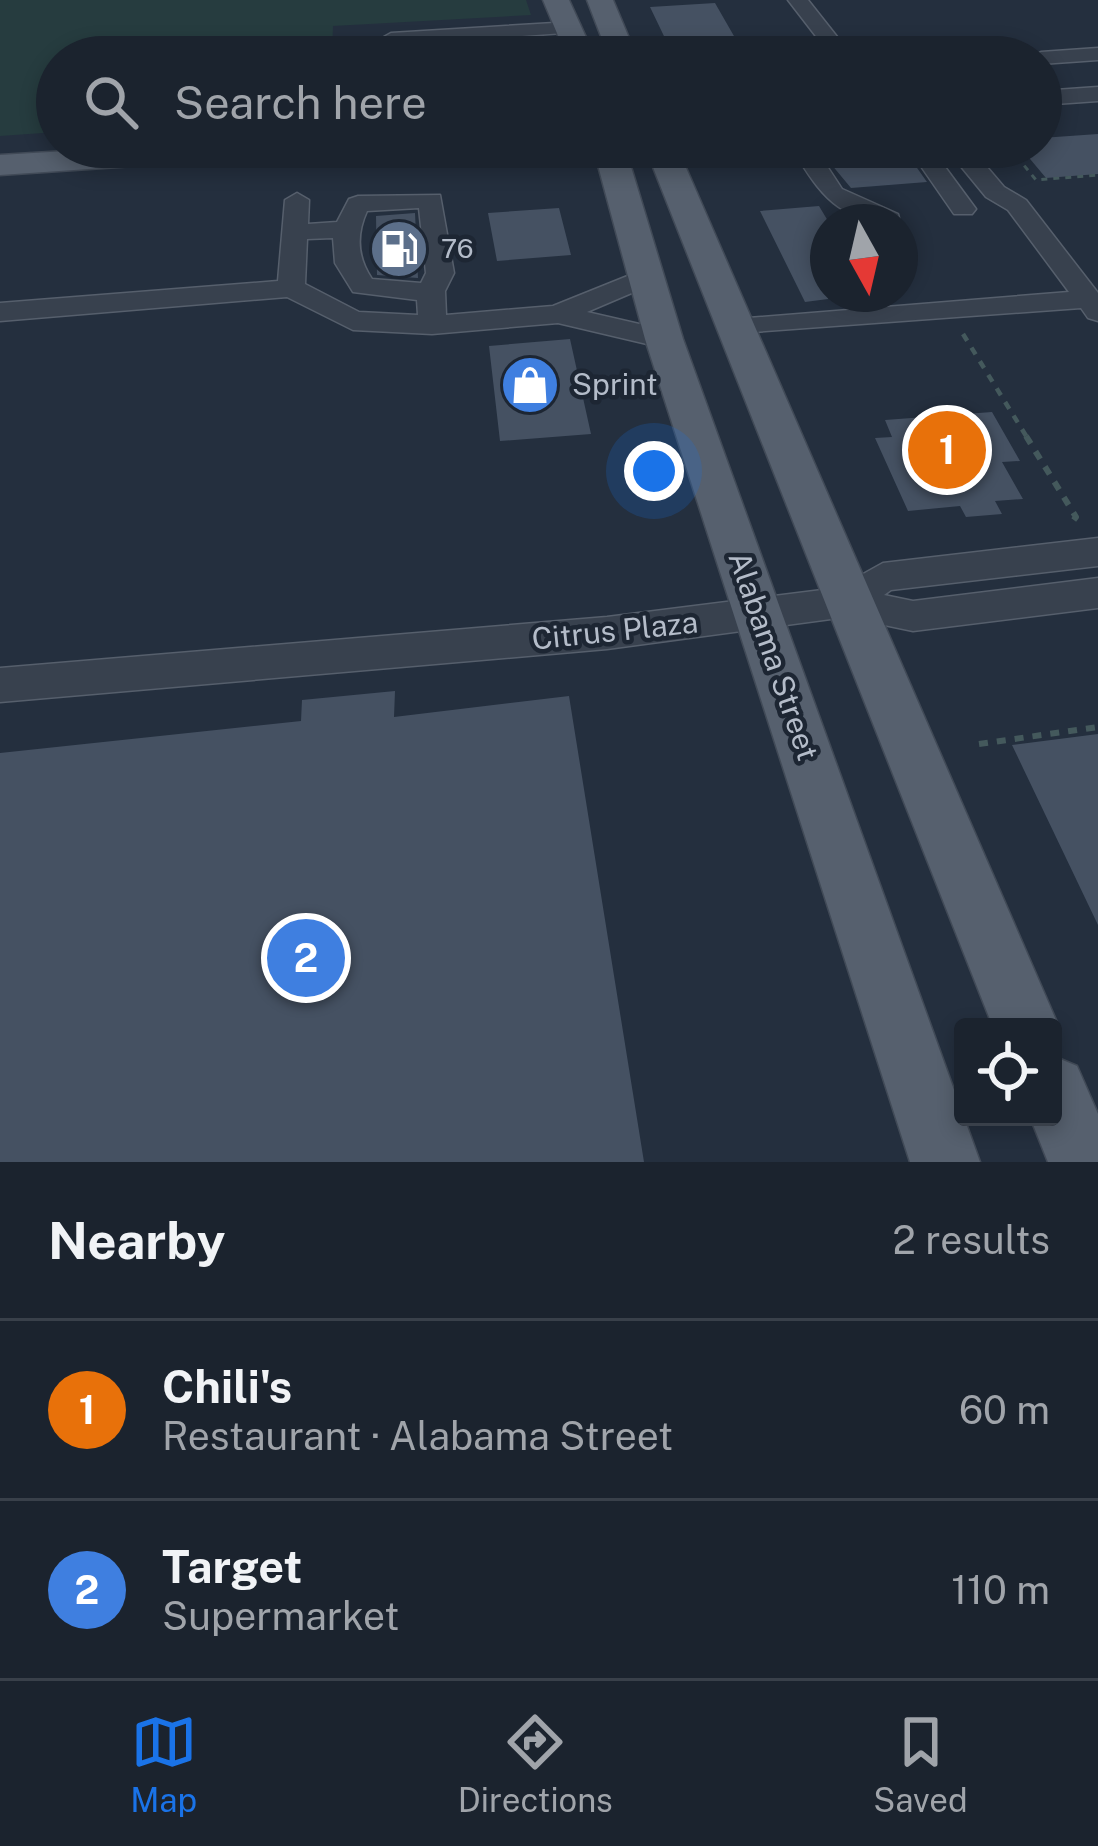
<!DOCTYPE html>
<html lang="en">
<head>
<meta charset="utf-8">
<style>
  :root { --surface:#1b232e; --page:#242b36; --text:#f1f3f6; --muted:#a0a4aa; --line:#39404a; --accent:#1a73e8 }
  body { margin:0; font-family:"Public Sans",sans-serif; background:var(--page); color:var(--text) }
  .controls { position:absolute; right:36px; bottom:36px; display:grid; overflow:hidden; border-radius:12px; box-shadow:0 6px 18px #0003 }
  .controls button { width:108px; height:108px; display:grid; place-items:center; padding:0; border:0; border-bottom:3px solid var(--line); background:var(--surface); color:var(--text); font:60px sans-serif }
  .compass { position:absolute; left:810px; top:204px; width:108px; height:108px; border-radius:50%; background:var(--surface); box-shadow:0 6px 18px #0003; rotate:172deg }
  .you { position:absolute; left:654px; top:471px; width:42px; height:42px; margin:-30px; border:9px solid #fff; border-radius:50%; background:#1a73e8; box-shadow:0 0 0 18px #1a73e833 }
  .badge { display:grid; place-items:center; width:78px; height:78px; border-radius:50%; background:var(--accent); color:#fff; font-size:39px; font-weight:700 }
  .pin { position:absolute; translate:-50% -50%; border:6px solid #fff; box-shadow:0 3px 12px #0006 }
  .list { margin:0; padding:0; list-style:none }
  h2 { display:flex; justify-content:space-between; align-items:center; height:156px; margin:0; padding:0 48px; font-size:51px }
  h2 small { font-size:39px; font-weight:400; color:var(--muted) }
  .list li { display:grid; grid-template-columns:78px 1fr auto; gap:36px; align-items:center; box-sizing:border-box; height:180px; padding:0 48px; border-top:3px solid var(--line) }
  .list b { display:block; font-size:45px; white-space:nowrap }
  .list p { margin:0; font-size:39px; white-space:nowrap; color:var(--muted) }
  .list em { font-size:39px; font-style:normal; color:var(--muted) }
  .icon { flex:none; width:66px; height:66px; fill:none; stroke:currentColor; stroke-width:2; stroke-linecap:round; stroke-linejoin:round }
  .map { position:relative; flex:none; width:1098px; height:1162px; overflow:hidden }
  .search { position:absolute; background:var(--surface); box-shadow:0 6px 18px #0003; left:36px; right:36px; top:36px; height:132px; display:flex; align-items:center; gap:30px; box-sizing:border-box; padding:0 42px; border-radius:66px; color:var(--muted); font-size:45px }
  .sheet { height:516px; background:var(--surface) }
  nav { display:flex; justify-content:space-around; align-items:center; box-sizing:border-box; height:168px; border-top:3px solid var(--line); background:var(--surface); font-size:33px; color:var(--muted) }
  nav a { display:grid; justify-items:center; gap:6px }
  nav .on { color:var(--accent) }
  .map>svg:first-child { display:block }
  .green { fill:#263c3f }
  .building { fill:#455162 }
  .lines { fill:none; stroke-linecap:round; stroke-linejoin:round }
  .minor-casing { stroke:#565f6c; stroke-width:3 }
  .major-casing { stroke:#414a57; stroke-width:3 }
  .path-far2 { stroke:#44595c; stroke-width:3; stroke-dasharray:6 6; stroke-linecap:butt }
  .path-far1 { stroke:#44595c; stroke-width:4.5; stroke-dasharray:8 8; stroke-linecap:butt }
  .path { stroke:#44595c; stroke-width:6; stroke-dasharray:9 9; stroke-linecap:butt }
  .minor { fill:#38414e; fill-rule:evenodd }
  .major { fill:#56606e; fill-rule:evenodd }
  .labels { text-anchor:middle; stroke-width:9; stroke-linejoin:round; paint-order:stroke }
  .far-poi-label { font-size:27px; fill:#b4bcc9; stroke:#1d2633; text-anchor:start }
  .poi-label { font-size:30px; fill:#b4bcc9; stroke:#1d2633; text-anchor:start }
  .street-label { font-size:30px; fill:#b4bcc9; stroke:#1d2633 }
</style>
</head>
<body>
<div class="map">
<svg width="1098" height="1162" viewBox="0 0 1098 1162">
  <rect width="100%" height="100%" fill="#242f3e"/>
  <path class="green" d="M0 0H526L531 15 333 26 332 57H57V132L0 136Z"/>
  <path class="building" d="M715 3 746 57H674L650 7Z
    M1098 134V174L1046 178 1020 147H1041V138Z
    M895 151 915 165 927 182 851 188 831 164 877 158Z
    M819 206 828 221V299L805 302 760 211Z
    M559 208 571 255 497 261 488 213Z
    M415 213 418 278 377 275 376 216Z
    M570 339 591 434 500 441 489 346Z
    M992 412 1020 461 1002 462 1023 499 995 501 1002 514 966 517 960 506 908 511 875 438 892 437 885 420Z
    M395 691 394 717 569 696 644 1162H0V753L301 721 302 700Z
    M1098 734V925L1012 745Z"/>
  <g class="lines">
    <defs>
      <path id="minor" d="M788 0H808L853 57H832Z
        M571 22 581 28 578 32 395 45V57H375V42L391 33Z
        M1098 48V60L1041 64V57H1031L1041 52Z
        M1098 87V101L1041 105V91Z
        M809 147H888L876 154 823 160 842 189 898 214 900 222C844 222 825 202 798 158Z
        M897 147H926L934 152 976 209 972 214H954L918 162Z
        M945 147H970L1004 187 1026 200 1098 293V321L1088 318 1081 308 726 334 722 328 726 322 736 319 1069 292 1008 210 986 197Z
        M297 193 309 200 308 224 337 222 349 199 358 196 440 195 454 273 445 291 446 315 553 306 645 269 655 271 659 277 655 283 587 312 674 332 678 339 664 348 558 323 432 334 353 330 287 297 0 321V303L278 281 285 200ZM419 208 426 273 421 283 372 279C357 257 356 235 367 211ZM333 238 335 263 353 292 417 300 418 315 359 312 305 284 307 239Z
        M1098 538V566L891 590 884 595 913 601 1098 578V608L913 631 846 617 607 649 0 702V668L607 617 838 588 883 563Z"/>
      <path id="major" d="M543 0H569L595 57H567Z
        M587 0H613L637 57H609Z
        M133 147H298L282 156 0 175V155Z
        M593 147H625L683 339 980 1162H910L645 339Z
        M645 147H677L1049 1004 1059 1027 1053 1041V1027H993Z
        M1053 1056 1077 1066 1098 1114V1162H1048L1030 1117H1053Z"/>
    </defs>
    <use href="#minor" class="minor-casing"/>
    <use href="#major" class="major-casing"/>
    <path class="path-far2" d="M1009 147 1036 180 1098 175"/>
    <path class="path-far1" d="M963 334 1028 439"/>
    <path class="path" d="M1026 436 1076 517 1073 521
      M979 744 1098 727"/>
    <use href="#minor" class="minor"/>
    <use href="#major" class="major"/>
  </g>
  <defs>
    <symbol id="fuel-disc" viewBox="-11 -11 22 22"><circle r="9.5" fill="#5c6f8a" stroke="#1d2633"/><path d="M-5.5-6h7V0h2V4h1.3V-2.5L3-4.5l.8-.8L6-3V5H2.5V1h-1V6h-7ZM-4.2-4.7v3.2H.2V-4.7Z" fill="#fff"/></symbol>
    <symbol id="shop-disc" viewBox="-11 -11 22 22"><circle r="9.5" fill="#3f7fe0" stroke="#1d2633"/><path d="M-5-2.5h2.3a2.7 3.5 0 0 1 5.4 0H5L5.5 6h-11ZM-1.5-2.5h3a1.5 2.3 0 0 0-3 0Z" fill="#fff"/></symbol>
  </defs>
  <g fill-rule="evenodd">
    <use href="#fuel-disc" x="366" y="216" width="66" height="66"/>
    <use href="#shop-disc" x="497" y="352" width="66" height="66"/>
  </g>
  <g class="labels">
    <g class="far-poi-label">
      <text x="441" y="258">76</text>
    </g>
    <g class="poi-label">
      <text x="572" y="395">Sprint</text>
    </g>
    <g class="street-label">
      <text transform="translate(615 631) rotate(-6)" y="10">Citrus Plaza</text>
      <text transform="translate(773 656) rotate(71)" y="10">Alabama Street</text>
    </g>
  </g>
</svg>
<div class="controls">
<button><svg class="icon" aria-label="locate" viewBox="0 0 24 24"><circle cx="12" cy="12" r="6"/><path d="M12 2v4M12 18v4M2 12h4M18 12h4"/></svg></button>
</div>
<svg class="compass" viewBox="-18 -18 36 36"><path d="M0-13l5 13h-10z" fill="#e53935"/><path d="M0 13l5-13h-10z" fill="#a0a4aa"/></svg>
<div class="you"></div>
<div class="pin badge" style="left:947px;top:450px;background:#e8710a">1</div>
<div class="pin badge" style="left:306px;top:958px;background:#3f7fe0">2</div>
<div class="search"><svg class="icon" aria-label="search" viewBox="0 0 24 24"><circle cx="10" cy="10" r="6"/><path d="M15 15l6 6"/></svg>Search here</div>
</div>
<section class="sheet">
<h2>Nearby<small>2 results</small></h2>
<ul class="list">
<li><span class="badge" style="background:#e8710a">1</span><div><b>Chili's</b><p>Restaurant · Alabama Street</p></div><em>60 m</em></li>
<li><span class="badge" style="background:#3f7fe0">2</span><div><b>Target</b><p>Supermarket</p></div><em>110 m</em></li>
</ul>
</section>
<nav>
<a class="on"><svg class="icon" aria-label="map" viewBox="0 0 24 24"><path d="M3 6l6-2 6 2 6-2v14l-6 2-6-2-6 2zM9 4v14M15 6v14"/></svg>Map</a>
<a><svg class="icon" aria-label="directions" viewBox="0 0 24 24"><path d="M12 3l9 9-9 9-9-9zM9 14v-3h6M13 9l2 2-2 2"/></svg>Directions</a>
<a><svg class="icon" aria-label="saved" viewBox="0 0 24 24"><path d="M7 4h10v16l-5-4-5 4z"/></svg>Saved</a>
</nav>
</body>
</html>
